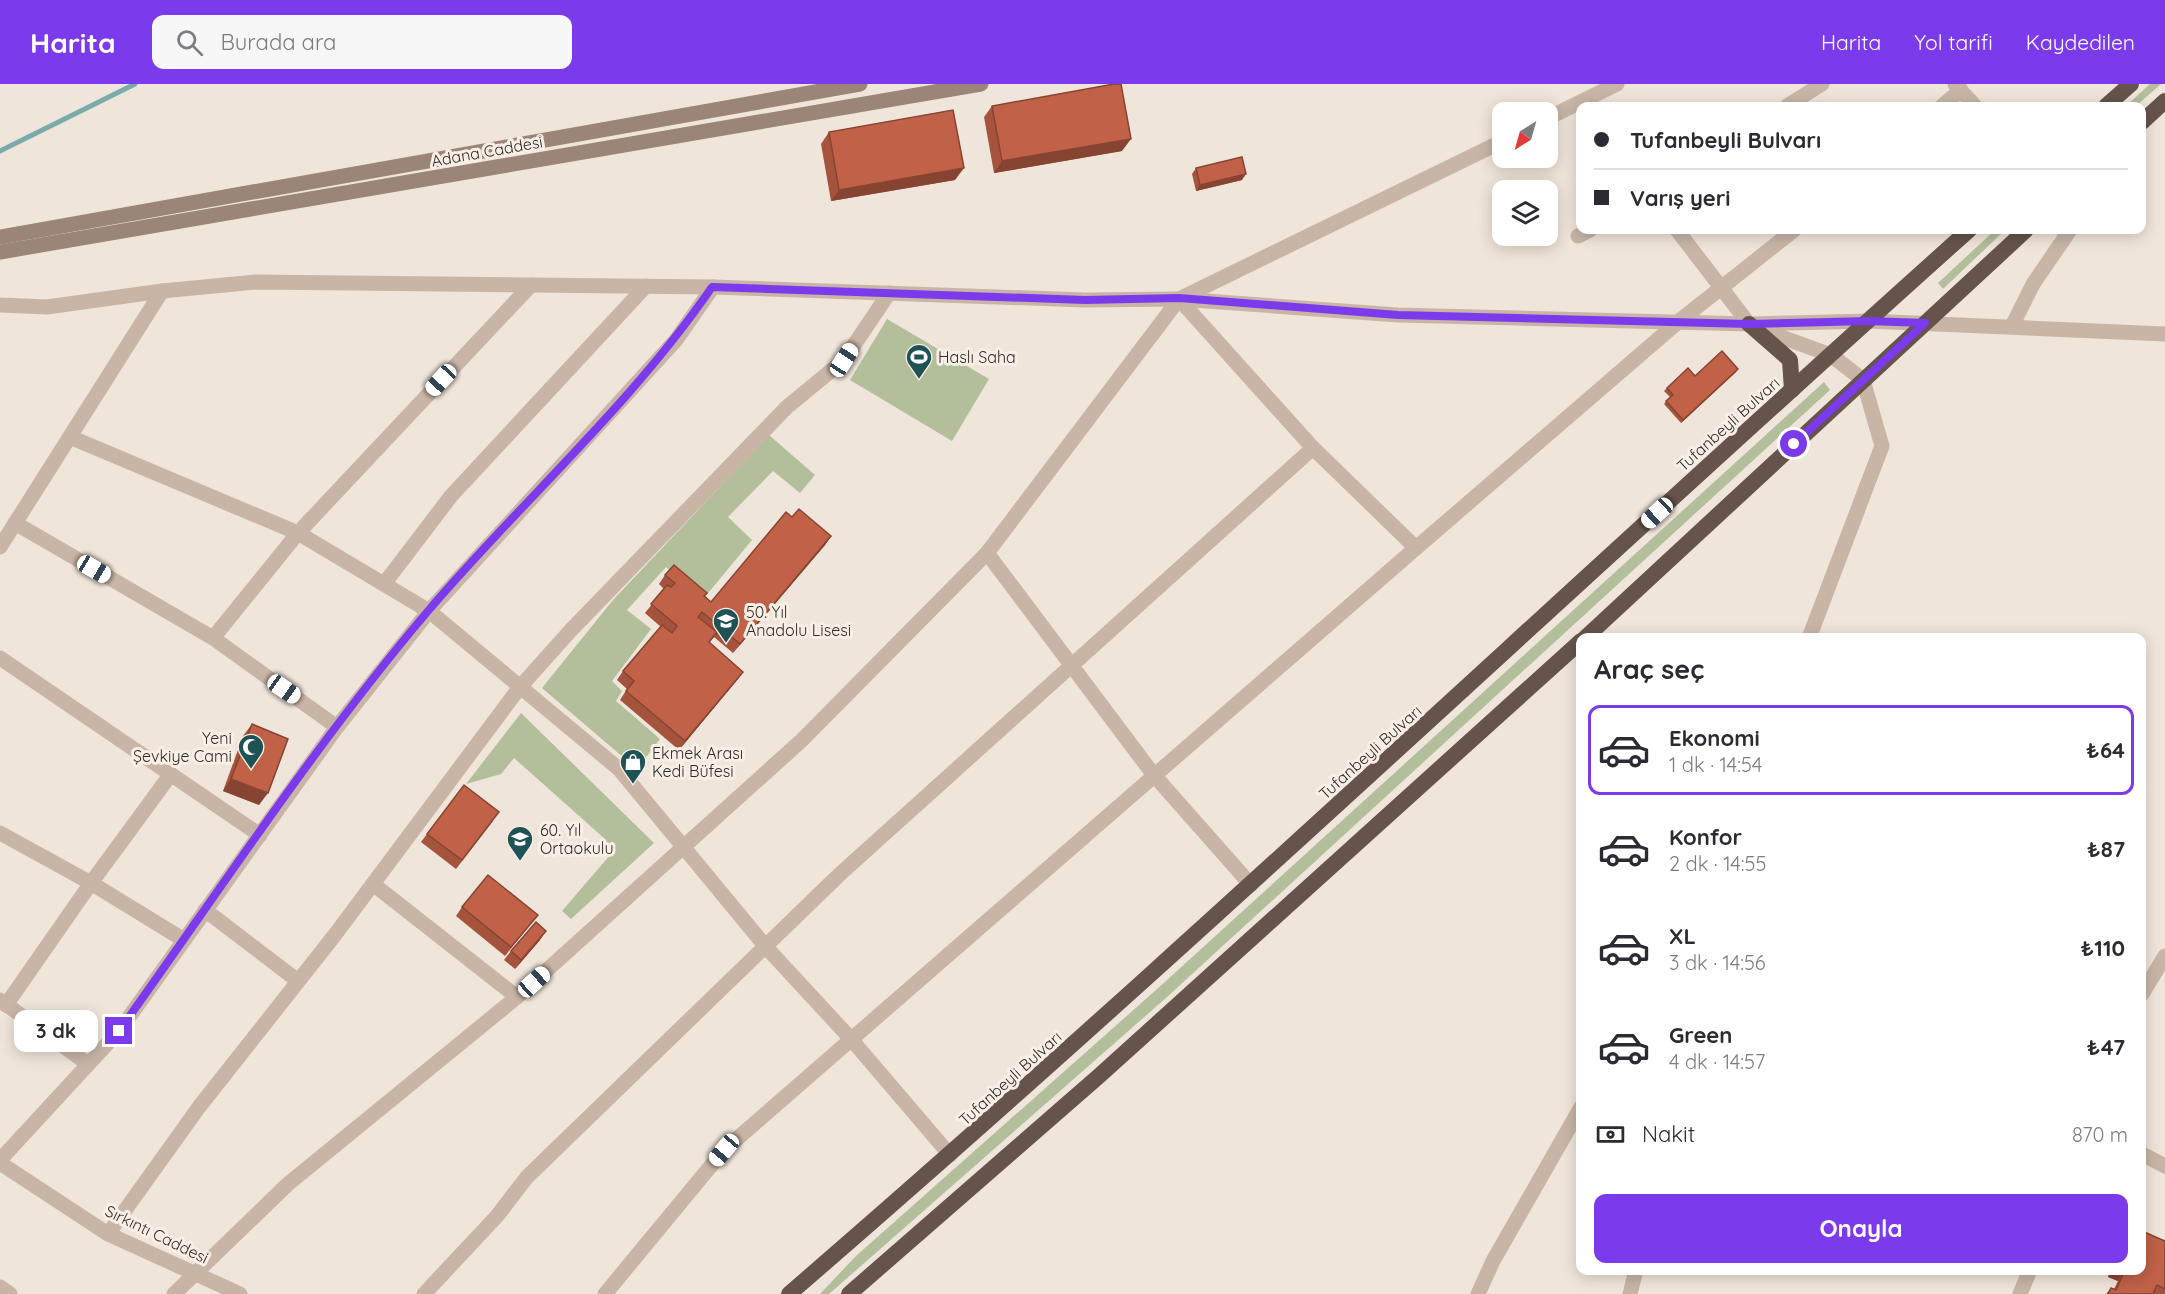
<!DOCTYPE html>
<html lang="tr">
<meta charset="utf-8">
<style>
body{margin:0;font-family:Quicksand,sans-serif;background:#f7f7f7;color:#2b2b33;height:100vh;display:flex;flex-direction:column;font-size:22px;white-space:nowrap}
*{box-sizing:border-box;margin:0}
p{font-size:20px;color:#7c7c81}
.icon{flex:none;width:33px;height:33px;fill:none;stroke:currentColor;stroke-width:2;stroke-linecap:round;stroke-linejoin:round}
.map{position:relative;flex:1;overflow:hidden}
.drawer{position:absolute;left:1576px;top:549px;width:570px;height:642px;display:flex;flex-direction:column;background:#fff;border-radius:12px;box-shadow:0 3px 15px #0003}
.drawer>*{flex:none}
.hud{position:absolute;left:1576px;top:18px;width:570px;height:132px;border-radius:12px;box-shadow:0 3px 15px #0003;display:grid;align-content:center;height:132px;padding:0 18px;background:#fff}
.needle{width:39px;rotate:217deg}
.controls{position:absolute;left:1492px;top:18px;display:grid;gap:12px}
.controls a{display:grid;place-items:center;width:66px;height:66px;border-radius:12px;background:#fff;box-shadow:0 3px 15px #0003;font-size:30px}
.end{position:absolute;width:27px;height:27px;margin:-14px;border:8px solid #7c3aed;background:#fff;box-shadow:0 0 0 3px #fff}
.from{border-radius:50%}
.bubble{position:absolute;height:42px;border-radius:12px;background:#fff;box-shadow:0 3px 15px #0003;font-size:20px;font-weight:700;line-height:42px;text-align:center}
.car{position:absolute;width:18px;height:36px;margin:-18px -9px;border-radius:8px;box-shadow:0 0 4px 2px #0007;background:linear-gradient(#fff 24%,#345 0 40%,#fff 0 76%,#345 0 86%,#fff 0)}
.hud b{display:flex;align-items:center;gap:21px;height:57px;font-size:22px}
.hud b+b{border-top:2px solid #e1e1e2}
.hud i{width:15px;height:15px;background:#2b2b33}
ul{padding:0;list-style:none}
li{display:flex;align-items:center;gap:18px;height:90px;margin:0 12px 9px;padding:0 6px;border:3px solid transparent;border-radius:12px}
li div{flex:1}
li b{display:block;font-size:22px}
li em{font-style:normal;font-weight:700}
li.current{border-color:#7c3aed}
li>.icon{width:54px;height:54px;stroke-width:1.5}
h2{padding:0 18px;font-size:27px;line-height:72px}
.pay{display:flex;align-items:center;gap:15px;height:66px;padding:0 18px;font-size:22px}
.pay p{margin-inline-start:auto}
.button{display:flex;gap:12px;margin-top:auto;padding:12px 18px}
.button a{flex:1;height:69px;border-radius:12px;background:#7c3aed;color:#fff;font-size:24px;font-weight:700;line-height:69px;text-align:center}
header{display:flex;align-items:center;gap:36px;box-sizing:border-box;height:84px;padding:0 30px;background:#7c3aed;color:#fff}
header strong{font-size:28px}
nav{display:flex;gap:33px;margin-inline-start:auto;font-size:21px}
.search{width:420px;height:54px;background:#f7f7f7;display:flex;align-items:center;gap:15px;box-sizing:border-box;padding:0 21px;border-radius:12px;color:#7c7c81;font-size:22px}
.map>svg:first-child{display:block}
.green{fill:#b3be9b}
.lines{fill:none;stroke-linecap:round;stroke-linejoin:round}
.stream{stroke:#7aabac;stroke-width:5}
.minor{stroke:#c8b5a6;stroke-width:15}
.tertiary{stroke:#c8b5a6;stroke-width:15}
.secondary{stroke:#9b8478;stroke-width:15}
.trunk{stroke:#66534c;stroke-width:16}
.wall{fill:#a6533d}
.shaded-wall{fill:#874432}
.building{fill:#c16147;stroke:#874432;stroke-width:1.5}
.route{stroke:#7c3aed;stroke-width:8}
.labels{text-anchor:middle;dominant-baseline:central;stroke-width:6;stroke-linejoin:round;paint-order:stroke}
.street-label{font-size:16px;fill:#342b27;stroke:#f8efe6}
.poi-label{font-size:16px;fill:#342b27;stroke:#f8efe6;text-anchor:start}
</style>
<header>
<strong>Harita</strong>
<div class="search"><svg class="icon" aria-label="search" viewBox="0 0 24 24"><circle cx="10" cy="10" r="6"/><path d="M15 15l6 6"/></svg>Burada ara</div>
<nav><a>Harita</a><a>Yol tarifi</a><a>Kaydedilen</a></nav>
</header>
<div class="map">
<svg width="2165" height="1210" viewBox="0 0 2165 1210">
<rect width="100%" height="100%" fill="#f0e5da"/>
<!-- green -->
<g class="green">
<path d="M2150,0H2161L2136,22H2126Z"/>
<path d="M1995,146H2005L1943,205L1938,199Z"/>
<path d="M887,235L989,295L952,357L850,296Z"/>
<path d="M1824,298L1830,306L1167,913L829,1210H820L856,1172L1156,906Z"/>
<path d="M769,351L815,391L800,409L773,387L728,433L752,456L704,514L666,483L627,526L651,545L612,597L622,607L616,617L660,655L637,685L542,604L613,516Z"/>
<path d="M521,629L654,759L571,835L562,827L611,770L605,755L514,674L501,690L466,700Z"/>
</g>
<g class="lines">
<!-- stream -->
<path class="stream" d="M0,67L135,0"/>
<!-- minor -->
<g class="minor">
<path d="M1955,0L1975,22"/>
<path d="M1787,22L1822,0"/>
<path d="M1942,22L1961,6"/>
<path d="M1548,34L1617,0"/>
<path d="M1677,146L1749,240"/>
<path d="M1578,152L1590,146"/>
<path d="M1179,215L1313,364L1416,464"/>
<path d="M2012,242L2033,200L2070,146"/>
<path d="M70,353L298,449L429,527L619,685L766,863L851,955L950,1071"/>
<path d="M15,439L213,554L337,643"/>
<path d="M0,463L162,207"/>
<path d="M987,469L1153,690L1251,801"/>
<path d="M384,500L451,412L646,202"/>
<path d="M213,554L298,449L531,201"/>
<path d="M1809,554L1882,362L1863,296"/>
<path d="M0,574L260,751"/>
<path d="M0,749L91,799L184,856"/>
<path d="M373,800L517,913"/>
<path d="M205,826L298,897"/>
<path d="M2142,910L2165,872"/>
<path d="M0,916L88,980"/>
<path d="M6,921L91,799L171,690"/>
<path d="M2142,1070L2165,1082"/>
<path d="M0,1076L119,947L337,643L429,527L676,256L713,203"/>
<path d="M108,1150L199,1023L334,852L520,603L571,546L787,323L844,276L889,209"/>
<path d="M0,1203L10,1210"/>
<path d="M174,1210L288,1100L517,913L802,656L987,469L1179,215L1503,57"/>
<path d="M424,1210L497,1132L527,1093L840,790L1313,364"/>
<path d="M605,1210L724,1066L1416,464L1678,238L1794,146"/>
<path d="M1478,1210L1493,1177L1581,1023"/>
<path d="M1630,1210L1636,1186"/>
<path d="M2020,1210L2030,1186"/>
</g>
<!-- tertiary -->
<g class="tertiary">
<path d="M0,221L47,223L162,207L256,198L713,203L1085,216L1179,215L1398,231L1749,240L1868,237L2165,250"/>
<path d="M1757,244L1831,271L1863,296"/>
<path d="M0,1079L108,1150L240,1210"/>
</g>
<!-- secondary -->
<g class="secondary">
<path d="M0,153L860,0"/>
<path d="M0,168L981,0"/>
</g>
<!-- trunk -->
<g class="trunk">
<path d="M2106,22L2131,0"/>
<path d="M2142,38L2165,17"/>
<path d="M1749,240L1790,276L1792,306"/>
<path d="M1585,554L2026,146"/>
<path d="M789,1210C1190,864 1574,499 1969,146"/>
<path d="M849,1210L1099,992L1581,557"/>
</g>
</g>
<!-- wall -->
<g class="wall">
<path d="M992,22L1122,67L994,89L984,33Z"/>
<path d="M829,48L955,96L831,117L821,60Z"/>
<path d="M1196,84L1242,96L1196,107L1192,90Z"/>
<path d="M1736,288L1681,339L1664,320L1670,313L1664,307L1667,304L1695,292Z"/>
<path d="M792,433L831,452L825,461L733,569L714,553L709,559L743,588L737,596L679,666L620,616L627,605L617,596L623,587L661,543L645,529L664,505L659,500L665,491L705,512L711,518Z"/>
<path d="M252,640L259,721L223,707L243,652Z"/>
<path d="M493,737L456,785L421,758L427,750Z"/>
<path d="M462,823L538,831L505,872L456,832Z"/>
<path d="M540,856L515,885L504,876L511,867Z"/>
<path d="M2165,1157V1210H2106L2111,1204L2114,1205L2118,1197L2108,1193L2110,1186H2142Z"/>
</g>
<!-- shaded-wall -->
<g class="shaded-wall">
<path d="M1131,55L1122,67L994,89L1002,77Z"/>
<path d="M964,84L955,96L831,117L839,106Z"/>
<path d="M1246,90L1242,96L1196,107L1200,101Z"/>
<path d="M1738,285L1736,288L1681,339L1683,336Z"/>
<path d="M831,452L825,461L733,569L740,560Z"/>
<path d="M743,588L737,596L679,666L685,657Z"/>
<path d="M231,695L268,709L259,721L223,707Z"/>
<path d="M546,847L540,856L515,885L521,876Z"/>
<path d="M2112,1186H2120L2124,1188L2118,1197L2108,1193Z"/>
</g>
<!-- building -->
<g class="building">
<path d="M1114,0H1121L1131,55L1002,77L992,22Z"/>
<path d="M953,26L964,84L839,106L829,48Z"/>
<path d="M1242,73L1246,90L1200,101L1196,84Z"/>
<path d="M1722,267L1738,285L1683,336L1666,317L1673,311L1667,304L1688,284L1695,292Z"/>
<path d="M799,425L831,452L740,560L702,528L698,533L717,548L709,558L743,588L685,657L626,607L634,597L623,587L662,541L672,549L677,542L651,520L667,501L671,503L675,499L665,491L674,481L707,509L704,512L711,518L786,428L792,433Z"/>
<path d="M252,640L288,655L268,709L231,695Z"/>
<path d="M464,701L499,728L462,776L427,750Z"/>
<path d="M488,791L538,831L511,863L462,823Z"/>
<path d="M536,838L546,847L521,876L511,867Z"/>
<path d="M2142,1147L2165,1157V1205L2157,1201L2153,1210H2108L2111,1204L2116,1206L2124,1188L2120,1186H2142Z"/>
</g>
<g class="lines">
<!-- route -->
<path class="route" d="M119,947C220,806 316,659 428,527C521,418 631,321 712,203L1085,216L1179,214L1398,231L1749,240L1868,237L1925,239L1794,360"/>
</g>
<!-- icons -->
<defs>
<g id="stadium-pin" transform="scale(1.35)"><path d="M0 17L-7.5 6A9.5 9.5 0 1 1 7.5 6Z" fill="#1e5254" stroke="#f8efe6"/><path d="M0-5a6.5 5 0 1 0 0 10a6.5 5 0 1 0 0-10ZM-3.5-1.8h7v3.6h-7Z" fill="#fff"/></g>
<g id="school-pin" transform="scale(1.35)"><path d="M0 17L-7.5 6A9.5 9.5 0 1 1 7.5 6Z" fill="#1e5254" stroke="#f8efe6"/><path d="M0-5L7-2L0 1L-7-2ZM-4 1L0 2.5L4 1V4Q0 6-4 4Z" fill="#fff"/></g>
<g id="mosque-pin" transform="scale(1.35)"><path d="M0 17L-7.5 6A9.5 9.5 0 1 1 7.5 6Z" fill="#1e5254" stroke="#f8efe6"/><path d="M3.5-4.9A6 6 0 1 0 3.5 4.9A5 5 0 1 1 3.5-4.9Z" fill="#fff"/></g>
<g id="shop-pin" transform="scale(1.35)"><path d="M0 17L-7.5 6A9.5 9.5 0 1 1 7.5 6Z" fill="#1e5254" stroke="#f8efe6"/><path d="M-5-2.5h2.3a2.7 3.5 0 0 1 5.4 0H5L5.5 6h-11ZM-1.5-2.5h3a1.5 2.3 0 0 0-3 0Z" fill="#fff"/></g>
</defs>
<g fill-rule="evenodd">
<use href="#stadium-pin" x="919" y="273"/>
<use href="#school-pin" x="726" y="537"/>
<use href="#mosque-pin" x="251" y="663"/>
<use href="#shop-pin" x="633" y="678"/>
<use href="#school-pin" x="520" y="755"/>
</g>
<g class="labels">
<!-- street labels -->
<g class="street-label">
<text transform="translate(487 67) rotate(-10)">Adana Caddesi</text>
<text transform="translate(1728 340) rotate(-42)">Tufanbeyli Bulvarı</text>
<text transform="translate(1370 668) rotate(-42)">Tufanbeyli Bulvarı</text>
<text transform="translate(1010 994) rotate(-42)">Tufanbeyli Bulvarı</text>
<text transform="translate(157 1150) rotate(26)">Sırkıntı Caddesi</text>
</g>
<!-- poi labels -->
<g class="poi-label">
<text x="938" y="273">Haslı Saha</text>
<text x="746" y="528">50. Yıl<tspan x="746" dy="18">Anadolu Lisesi</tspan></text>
<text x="232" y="654" text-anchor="end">Yeni<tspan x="232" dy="18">Şevkiye Cami</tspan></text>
<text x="652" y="669">Ekmek Arası<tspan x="652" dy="18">Kedi Büfesi</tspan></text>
<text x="540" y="746">60. Yıl<tspan x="540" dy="18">Ortaokulu</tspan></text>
</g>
</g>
</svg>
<div class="controls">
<a><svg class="needle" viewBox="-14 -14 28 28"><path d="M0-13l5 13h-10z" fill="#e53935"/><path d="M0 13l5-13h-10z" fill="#7c7c81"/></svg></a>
<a><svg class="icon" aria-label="layers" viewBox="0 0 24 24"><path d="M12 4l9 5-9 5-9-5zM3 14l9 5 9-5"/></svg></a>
</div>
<i class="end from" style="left:1794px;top:360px"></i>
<i class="end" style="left:119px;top:947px"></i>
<div class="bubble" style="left:14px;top:926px;width:84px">3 dk</div>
<i class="car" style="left:844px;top:276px;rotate:33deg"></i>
<i class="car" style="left:441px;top:296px;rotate:223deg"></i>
<i class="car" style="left:1657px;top:429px;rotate:227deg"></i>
<i class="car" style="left:94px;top:485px;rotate:120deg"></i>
<i class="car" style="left:284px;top:605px;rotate:125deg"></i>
<i class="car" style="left:534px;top:898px;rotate:48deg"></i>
<i class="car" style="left:724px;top:1066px;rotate:220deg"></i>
<div class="hud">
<b><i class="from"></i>Tufanbeyli Bulvarı</b>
<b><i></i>Varış yeri</b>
</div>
<section class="drawer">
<h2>Araç seç</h2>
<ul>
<li class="current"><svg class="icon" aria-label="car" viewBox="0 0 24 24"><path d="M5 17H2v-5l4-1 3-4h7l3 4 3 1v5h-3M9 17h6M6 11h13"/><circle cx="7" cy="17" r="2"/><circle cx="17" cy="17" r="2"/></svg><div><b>Ekonomi</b><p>1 dk · 14:54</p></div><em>₺64</em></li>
<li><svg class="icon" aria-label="car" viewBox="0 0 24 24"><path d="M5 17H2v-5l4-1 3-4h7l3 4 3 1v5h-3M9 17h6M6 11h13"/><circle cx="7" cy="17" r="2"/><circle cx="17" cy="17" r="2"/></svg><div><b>Konfor</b><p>2 dk · 14:55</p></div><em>₺87</em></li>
<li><svg class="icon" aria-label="car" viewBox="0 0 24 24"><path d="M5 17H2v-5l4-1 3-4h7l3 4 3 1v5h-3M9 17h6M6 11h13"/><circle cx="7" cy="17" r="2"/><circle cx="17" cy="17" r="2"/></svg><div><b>XL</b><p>3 dk · 14:56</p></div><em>₺110</em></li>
<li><svg class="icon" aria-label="car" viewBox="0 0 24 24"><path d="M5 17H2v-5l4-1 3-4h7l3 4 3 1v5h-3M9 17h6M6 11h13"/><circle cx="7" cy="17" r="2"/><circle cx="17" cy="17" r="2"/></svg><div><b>Green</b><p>4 dk · 14:57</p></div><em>₺47</em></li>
</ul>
<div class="pay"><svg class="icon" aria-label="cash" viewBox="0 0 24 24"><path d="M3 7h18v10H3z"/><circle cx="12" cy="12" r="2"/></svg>Nakit<p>870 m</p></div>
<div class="button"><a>Onayla</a></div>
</section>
</div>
